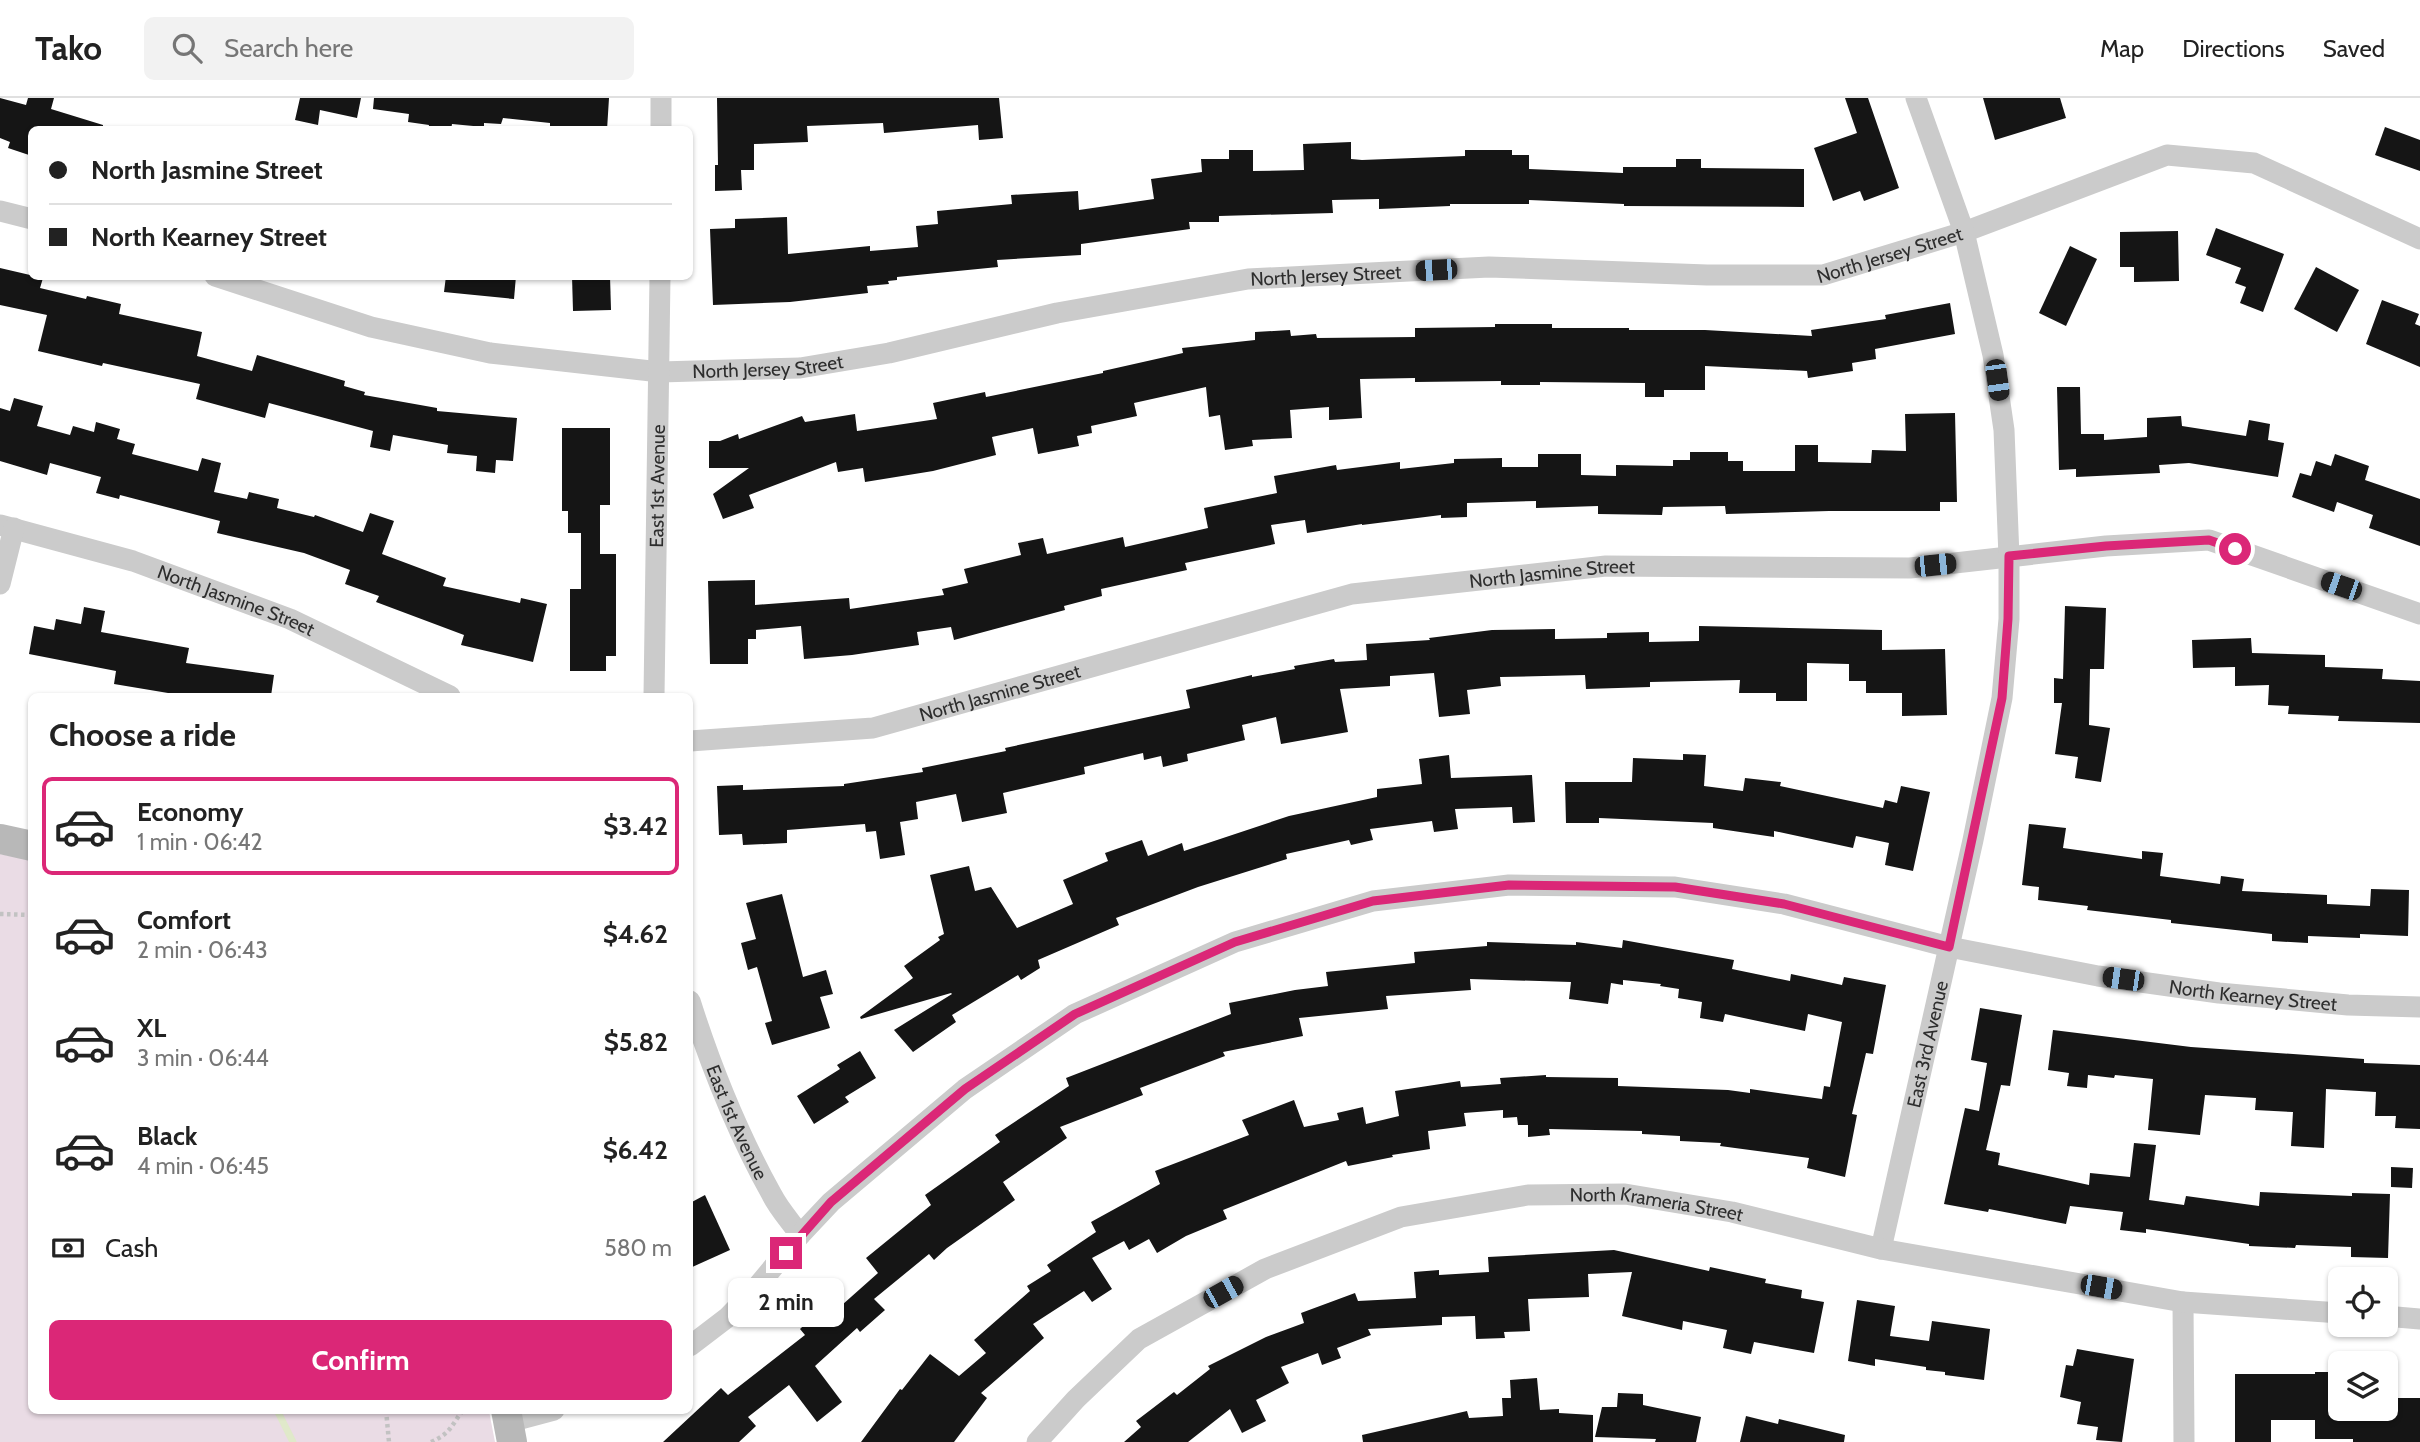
<!DOCTYPE html>
<meta charset="utf-8">
<style>
body{margin:0;font-family:Cabin,sans-serif;background:#f2f2f2;color:#222;height:100vh;display:flex;flex-direction:column;font-size:26px;white-space:nowrap}
*{box-sizing:border-box;margin:0}
p{font-size:23px;color:#767676}
.icon{flex:none;width:38px;height:38px;fill:none;stroke:currentColor;stroke-width:2;stroke-linecap:round;stroke-linejoin:round}
.map{position:relative;flex:1;overflow:hidden}
.drawer{position:absolute;left:28px;top:595px;width:665px;height:721px;display:flex;flex-direction:column;background:#fff;border-radius:10px;box-shadow:0 2px 5px #0004}
.drawer>*{flex:none}
.guide{position:absolute;left:28px;top:28px;width:665px;height:154px;border-radius:10px;box-shadow:0 2px 5px #0004;display:grid;align-content:center;height:154px;padding:0 21px;background:#fff}
.buttons{position:absolute;left:2328px;top:1169px;display:grid;gap:14px}
.buttons a{display:grid;place-items:center;width:70px;height:70px;border-radius:10px;background:#fff;box-shadow:0 2px 5px #0004;font-size:35px}
.end{position:absolute;width:32px;height:32px;margin:-16px;border:9px solid #db2777;background:#fff;box-shadow:0 0 0 4px #fff}
.from{border-radius:50%}
.bubble{position:absolute;height:49px;border-radius:10px;background:#fff;box-shadow:0 2px 5px #0004;font-size:23px;font-weight:800;line-height:49px;text-align:center}
.car{position:absolute;width:21px;height:42px;margin:-21px -10px;border-radius:9px;box-shadow:0 0 5px 2px #0007;background:linear-gradient(#222 24%,#8ab4d8 0 40%,#222 0 76%,#8ab4d8 0 86%,#222 0)}
.guide b{display:flex;align-items:center;gap:24px;height:66px;font-size:26px}
.guide b+b{border-top:2px solid #e0e0e0}
.guide i{width:18px;height:18px;background:#222}
ul{padding:0;list-style:none}
li{display:flex;align-items:center;gap:21px;height:98px;margin:0 14px 10px;padding:0 7px;border:4px solid transparent;border-radius:10px}
li div{flex:1}
li b{display:block;font-size:26px}
li em{font-style:normal;font-weight:800}
li.on{border-color:#db2777}
li>.icon{width:63px;height:63px;stroke-width:1.5}
h2{padding:0 21px;font-size:32px;line-height:84px}
.pay{display:flex;align-items:center;gap:18px;height:77px;padding:0 21px;font-size:26px}
.pay p{margin-inline-start:auto}
.action{display:flex;gap:14px;margin-top:auto;padding:14px 21px}
.action a{flex:1;height:80px;border-radius:10px;background:#db2777;color:#fff;font-size:28px;font-weight:800;line-height:80px;text-align:center}
header{display:flex;align-items:center;gap:42px;box-sizing:border-box;height:98px;padding:0 35px;background:#fff;border-bottom:2px solid #e0e0e0}
header strong{font-size:33px}
nav{display:flex;gap:38px;margin-inline-start:auto;font-size:24px}
.search{width:490px;height:63px;background:#f2f2f2;display:flex;align-items:center;gap:18px;box-sizing:border-box;padding:0 24px;border-radius:10px;color:#767676;font-size:26px}
.map>svg:first-child{display:block}
.green{fill:#eadce5}
.lines{fill:none;stroke-linecap:round;stroke-linejoin:round}
.stream{stroke:#e0e9ca;stroke-width:7}
.building{fill:#151515}
.path{stroke:#c2c2c2;stroke-width:4.5;stroke-dasharray:3.5 3.5;stroke-linecap:butt}
.street{stroke:#cbcbcb;stroke-width:21}
.secondary{stroke:#b8b8b8;stroke-width:30}
.route{stroke:#db2777;stroke-width:9}
.labels{text-anchor:middle;dominant-baseline:central;stroke-width:7;stroke-linejoin:round;paint-order:stroke}
.street-label{font-size:19px;fill:#2e2e2e;stroke:#fff}
</style>
<header>
<strong>Tako</strong>
<div class="search"><svg class="icon" aria-label="search" viewBox="0 0 24 24"><circle cx="10" cy="10" r="6"/><path d="M15 15l6 6"/></svg>Search here</div>
<nav><a>Map</a><a>Directions</a><a>Saved</a></nav>
</header>
<div class="map">
<svg width="2420" height="1344" viewBox="0 0 2420 1344">
<rect width="100%" height="100%" fill="#fff"/>
<!-- green -->
<path class="green" d="M0,756L31,762L32,1312L489,1313L495,1344H0Z"/>
<g class="lines">
<!-- stream -->
<path class="stream" d="M277,1312L293,1344"/>
</g>
<!-- building -->
<g class="building">
<path d="M0,0L26,7L28,0H54L51,11L103,27V32H32V58L8,50L10,44L0,40Z"/>
<path d="M300,0H361L357,20L320,12L318,27L295,22Z"/>
<path d="M374,0H609L607,32H550V25L503,20L501,26L484,25V29L452,26L451,32H428L429,27L408,24L409,16L373,11Z"/>
<path d="M717,0H999L1003,40L979,42L978,27L884,35L883,25L807,28L808,44L754,46V72H741L742,92L715,93V67H718Z"/>
<path d="M1845,0H1868L1899,90L1864,103L1860,93L1833,103L1814,50L1857,35Z"/>
<path d="M1983,0H2060L2066,20L1995,42Z"/>
<path d="M2385,29L2420,42V73L2375,57Z"/>
<path d="M1351,44V61L1362,62L1465,58V52H1512V57H1529V71L1623,75V69H1676V61H1701V70L1804,71V109L1624,108V106L1529,102V106H1450V108L1379,111V101L1332,102L1333,115L1219,118V124H1189L1190,131L1081,146V157L997,162L998,169L897,179V182L888,183L889,186L867,188L868,195L790,204L713,207L710,131L735,130V121L787,119L788,156L870,148V153L918,149L916,128L938,126L937,113L1012,106L1011,97L1078,93L1079,112L1154,101L1151,81L1202,74L1201,61H1229V52H1253V73L1304,72L1303,46Z"/>
<path d="M2216,130L2284,156L2263,214L2240,205L2246,189L2235,185L2241,170L2206,157Z"/>
<path d="M2178,133L2179,183L2134,184V169H2120V134Z"/>
<path d="M2070,148L2097,161L2066,228L2039,215Z"/>
<path d="M2316,169L2359,192L2337,234L2294,211Z"/>
<path d="M0,170L43,180L40,190L86,201L87,198L121,206L119,216L202,234L197,258L252,273L257,257L345,283L344,288L365,294L364,297L437,310V313L517,320L513,363L496,362L495,375L476,373L477,358L447,355L448,347L393,337L390,353L370,349L373,333L269,305L265,320L196,301L200,286L103,265L102,268L38,253L47,217L0,207Z"/>
<path d="M446,178H516L514,201L444,194Z"/>
<path d="M572,178H610L611,212L573,213Z"/>
<path d="M2382,202L2419,216L2415,226L2420,228V269L2366,246Z"/>
<path d="M1950,205L1955,236L1875,251L1876,261L1852,265L1853,273L1808,280L1807,273L1705,268V292H1664V299H1645V285L1540,284V287H1501V283L1415,284V280L1360,281L1362,320L1329,322V309L1290,312L1292,340L1252,342L1253,348L1225,352L1220,317L1209,319L1206,289L1134,305L1137,318L1091,328L1092,335L1077,338L1079,348L1038,356L1033,330L992,339L996,357L933,373L865,384L863,370L838,374L836,364L749,397L754,410L723,421L713,396L749,370H709V343H720L738,336L739,341L802,318L805,324L855,316L857,333L937,321L933,305L985,294L986,299L1103,275V273L1183,255L1182,250L1255,242V234L1290,232L1291,238L1316,236L1317,240L1415,239V230L1495,229V226H1552V230H1629V232H1705L1812,238L1811,232L1886,221L1885,217Z"/>
<path d="M2057,289H2080L2081,336H2104V342L2147,339V320L2181,318L2182,328L2246,338L2249,322L2270,326L2268,342L2284,345L2278,379L2189,365L2159,367L2160,375L2076,379V371L2059,372Z"/>
<path d="M14,300L43,308L37,328L70,337L73,328L94,334L96,324L120,331L117,341L135,346L132,356L198,373L202,360L221,365L214,394L247,401L249,394L279,401L277,410L314,419L315,417L363,434L370,415L394,423L382,456L446,480L443,488L520,505L521,500L547,506L533,564L461,547L464,537L376,504L379,498L345,486L350,472L304,455L217,435L220,423L120,397L119,401L96,395L101,379L50,365L47,377L0,363V310L10,313Z"/>
<path d="M1955,315L1957,404H1940V413H1829L1726,416L1725,408L1663,409L1662,417L1598,416V408L1536,410V403L1467,405V419L1441,420V417L1362,427V426L1307,435L1305,422L1271,427L1275,446L1185,465L1187,472L1101,491L1102,498L1064,508L1065,512L954,542L951,529L917,534L919,547L852,557L804,561L801,528L756,532V541H748V566H710L708,483L755,482V507L849,500L850,511L944,497L942,491L968,485L964,471L1021,457L1018,445L1043,440L1047,456L1123,439L1125,449L1208,430L1204,410L1277,395L1274,378L1336,367L1337,372L1400,364V371L1454,365V361L1502,360V369H1538V356H1581V377L1616,378V367L1673,368V362H1690V354H1728V363H1743V373H1795V347H1818V364L1871,365L1872,352L1906,353L1905,316Z"/>
<path d="M562,330H610V407H600V456H616V558H606V573H570V491H581V435H568V413H562Z"/>
<path d="M2335,356L2369,368L2365,382L2420,401V448L2369,430L2373,417L2337,404L2334,414L2292,399L2300,375L2311,378L2316,363L2331,368Z"/>
<path d="M2065,508L2106,510L2104,571H2090L2089,627L2110,630L2101,684L2075,680L2078,659L2055,656L2062,605H2054V580L2063,581Z"/>
<path d="M84,509L105,513L101,534L189,550L186,565L274,577L271,598H186L114,586L116,573L29,556L34,528L54,532L56,521L81,526Z"/>
<path d="M1699,528L1882,532V552L1945,551L1947,617L1902,618V595H1866V583H1849V566L1807,565V603H1776V595H1739L1740,582L1650,584V589L1586,591L1585,577L1500,579L1501,588L1467,592L1470,616L1439,619L1434,575L1390,578V588L1340,591L1348,634L1281,646L1276,619L1242,627L1245,642L1187,656L1188,663L1163,669L1161,658L1144,662L1143,655L1084,669L1085,676L1003,695L1007,715L962,724L956,696L916,704L918,721L900,724L905,757L880,761L876,733L866,734L865,726L787,732V745L743,747L742,736L719,737L717,688L743,687V692L844,688V686L923,674L922,670L1006,653L1005,650L1190,610L1186,592L1252,577V579L1295,571L1294,568L1334,561L1335,564L1367,562L1366,546L1430,542L1429,540L1492,532L1555,531V541L1607,540V535L1649,534V544L1699,543Z"/>
<path d="M2251,540L2252,555L2325,557V569L2383,571L2382,581L2420,583V625L2338,623L2339,618L2288,616L2289,608L2268,607L2269,587L2235,588V569L2193,570L2192,542Z"/>
<path d="M1683,656L1706,657L1704,688L1743,693L1745,680L1781,684L1780,688L1883,710L1885,702L1897,705L1901,688L1930,694L1913,773L1885,767L1889,745L1856,738L1853,750L1774,733V739L1713,730V725L1599,720V725H1566L1565,684H1632L1633,660L1683,662Z"/>
<path d="M1449,657L1451,680L1532,677L1535,724L1513,725L1512,709L1455,711L1458,731L1434,734L1432,723L1370,731L1373,742L1351,747L1349,742L1286,756L1287,761L1198,789L1116,820L1119,827L1038,862L1040,870L1021,882L1018,877L952,917L956,924L913,954L894,932L952,896L951,895L861,921L860,919L913,880L904,868L940,842L938,839L944,836L930,777L969,768L975,793L991,789L1017,830L1073,806L1063,782L1108,763L1105,755L1142,742L1148,758L1182,745L1184,753L1289,718L1377,699V691L1422,686L1419,661Z"/>
<path d="M2029,726L2066,730L2063,750L2142,761V753L2163,755L2160,778L2220,786L2221,778L2244,781L2242,793L2327,797V806L2370,808L2371,791L2409,792L2408,838L2360,836V840L2308,838V845L2272,843V836L2171,825V822L2087,812L2088,808L2038,802L2039,789L2022,787Z"/>
<path d="M782,796L803,879L826,872L833,896L820,899L830,930L772,947L765,925L772,923L757,869L748,872L741,845L756,841L746,805Z"/>
<path d="M1623,842L1734,862L1732,871L1790,883L1791,876L1842,887L1844,879L1886,887L1873,956L1866,955L1852,1016L1857,1017L1845,1079L1807,1070L1809,1060L1720,1048L1721,1045L1680,1043V1038L1642,1036V1033L1549,1031L1550,1037L1528,1039V1027H1518L1517,1019L1503,1020V1012L1464,1015L1466,1028L1428,1033L1430,1051L1392,1057L1393,1059L1348,1068L1346,1063L1223,1112L1227,1121L1186,1138L1157,1155L1149,1141L1129,1152L1124,1143L1092,1160L1112,1191L1092,1204L1084,1193L1033,1226L1044,1240L981,1295L987,1300L954,1344H861L900,1291L902,1292L930,1256L959,1278L986,1255L974,1242L1030,1193L1027,1188L1051,1173L1047,1167L1096,1134L1091,1124L1160,1086L1155,1073L1249,1037L1242,1022L1294,1002L1304,1029L1339,1022L1337,1015L1363,1009L1366,1026L1399,1018L1395,993L1460,983L1461,989L1501,986L1500,980L1546,977V979L1618,980V988L1728,992L1750,995V991L1822,1001L1824,988L1830,989L1842,924L1808,916L1805,933L1725,916L1723,924L1700,920L1702,904L1678,900L1679,891L1660,888L1661,886L1623,882V887L1611,885L1608,906L1569,901L1571,884L1470,881L1471,892L1386,898L1388,911L1299,920L1303,938L1223,954L1225,958L1140,990L1143,997L1060,1029L1067,1040L1003,1084L1015,1102L947,1150L934,1162L929,1156L874,1201L885,1212L860,1234L857,1230L815,1268L842,1304L817,1324L789,1287L748,1319L756,1328L739,1344H663L721,1290L728,1297L805,1237L800,1231L817,1215L824,1223L878,1175L866,1160L931,1107L925,1097L1000,1044L995,1037L1069,988L1066,980L1231,916L1229,905L1295,892L1328,888L1326,874L1415,865L1414,854L1487,848V844L1576,847V844L1622,850Z"/>
<path d="M1980,910L2022,917L2010,988L2001,987L1986,1052L2000,1055L1998,1067L2089,1087L2090,1075L2130,1079L2134,1045L2156,1047L2149,1102L2184,1107L2186,1098L2259,1108L2260,1094L2352,1098V1095L2390,1096L2388,1160L2351,1159V1149L2296,1147L2295,1150L2249,1148V1146L2146,1131V1135L2120,1132L2123,1114L2070,1108L2066,1126L1989,1111L1988,1114L1944,1106L1965,1010L1979,1013L1987,965L1971,962Z"/>
<path d="M2053,932L2191,949L2364,961V965L2420,967V1031L2395,1030L2396,1018H2375L2376,994L2326,991L2324,1050L2291,1048L2293,1014L2255,1012L2256,1000L2205,997L2200,1037L2148,1032L2153,981L2115,977L2114,980L2088,977L2087,990L2067,988L2069,975L2048,972Z"/>
<path d="M860,953L876,980L845,999L849,1004L814,1026L797,998L840,971L837,967Z"/>
<path d="M2391,1069L2413,1070L2412,1090L2391,1089Z"/>
<path d="M705,1097L730,1152L690,1170V1105Z"/>
<path d="M1614,1152L1709,1173L1710,1169L1766,1181L1765,1185L1802,1192L1801,1200L1824,1204L1814,1255L1754,1244L1751,1256L1723,1250L1727,1232L1683,1223L1682,1232L1622,1218L1632,1174L1588,1176L1589,1199L1528,1201L1530,1233L1504,1234L1505,1240L1476,1241L1475,1218L1442,1219V1227L1368,1231L1371,1237L1337,1250L1341,1260L1322,1267L1318,1255L1281,1269L1289,1285L1256,1302L1266,1323L1242,1335L1230,1311L1188,1344H1124L1141,1329L1136,1323L1174,1294L1177,1297L1210,1271L1208,1268L1266,1239L1304,1225L1301,1215L1355,1195L1358,1203L1416,1200L1414,1174L1439,1172V1177L1489,1174L1488,1159Z"/>
<path d="M1857,1202L1895,1208L1890,1238L1929,1243L1932,1223L1990,1231L1984,1282L1945,1277V1274L1926,1272V1269L1875,1261V1268L1848,1263Z"/>
<path d="M2077,1251L2134,1261L2122,1344L2096,1342L2098,1329L2077,1326L2081,1304L2060,1299L2066,1267L2073,1268Z"/>
<path d="M2315,1274H2340V1311H2397V1300H2420V1344H2353V1341H2315V1322H2271V1344H2235V1276H2315Z"/>
<path d="M1537,1280L1540,1312L1559,1311V1315L1593,1317V1344H1363L1362,1337L1467,1313L1469,1320L1503,1318L1502,1300H1511L1510,1282Z"/>
<path d="M1618,1295L1643,1296V1307L1701,1319L1696,1344H1655L1656,1341L1595,1339L1602,1309H1617Z"/>
<path d="M1746,1318L1778,1326L1779,1321L1845,1337L1844,1344H1740Z"/>
</g>
<g class="lines">
<!-- path -->
<g class="path">
<path d="M0,816L32,817"/>
<path d="M386,1312L389,1344"/>
<path d="M431,1344C451,1335 451,1328 463,1312"/>
</g>
<!-- street -->
<g class="street">
<path d="M661,32V0"/>
<path d="M0,113L32,121"/>
<path id="s1" d="M215,178L371,229L490,255L660,274L800,270L889,255L1057,215L1248,181L1489,169L1707,177H1823L1964,134L2167,57L2254,65L2420,141"/>
<path id="s2" d="M0,427L133,463L290,521L450,598"/>
<path d="M0,486L14,430"/>
<path id="s3" d="M654,598L660,178"/>
<path id="s4" d="M690,643L873,630L1352,496L1606,468L1910,470L2106,448L2209,442L2420,516"/>
<path id="s5" d="M690,903C711,969 738,1036 772,1097C779,1111 791,1124 800,1137"/>
<path id="s6" d="M1881,1151L1973,742L2002,600L2009,521V459L2004,332L1993,257L1964,134L1916,0"/>
<path d="M2183,1204L2184,1344"/>
<path d="M2385,1218L2420,1221"/>
<path id="s7" d="M690,1248L728,1219L756,1190L800,1137L831,1104L965,991L1075,916L1235,844L1373,803L1509,787L1675,789L1784,806L1949,849L2098,878L2219,895L2348,907L2420,909"/>
<path d="M509,1324L554,1312"/>
<path id="s8" d="M1037,1344L1076,1301L1139,1241L1265,1171L1401,1119L1528,1097L1625,1096L1732,1114L1881,1151L2183,1204L2340,1215"/>
</g>
<!-- secondary -->
<g class="secondary">
<path d="M0,741L32,748"/>
<path d="M506,1312L512,1344"/>
</g>
</g>
<g class="lines">
<!-- route -->
<path class="route" d="M786,1155L831,1104L965,991L1075,916L1235,844L1373,803L1509,787L1675,789L1784,806L1949,849L2002,600L2008,521L2009,458L2106,448L2209,442L2235,451"/>
</g>
<g class="labels">
<!-- street labels -->
<g class="street-label">
<text stroke="none"><textPath href="#s1" startOffset="1699">North Jersey Street</textPath></text>
<text stroke="none"><textPath href="#s1" startOffset="1132">North Jersey Street</textPath></text>
<text stroke="none"><textPath href="#s1" startOffset="565">North Jersey Street</textPath></text>
<text stroke="none"><textPath href="#s3" startOffset="210">East 1st Avenue</textPath></text>
<text stroke="none"><textPath href="#s4" startOffset="882">North Jasmine Street</textPath></text>
<text stroke="none"><textPath href="#s2" startOffset="248">North Jasmine Street</textPath></text>
<text stroke="none"><textPath href="#s4" startOffset="315">North Jasmine Street</textPath></text>
<text stroke="none"><textPath href="#s7" startOffset="1722">North Kearney Street</textPath></text>
<text stroke="none"><textPath href="#s6" startOffset="210">East 3rd Avenue</textPath></text>
<text stroke="none"><textPath href="#s5" startOffset="130">East 1st Avenue</textPath></text>
<text stroke="none"><textPath href="#s8" startOffset="693">North Krameria Street</textPath></text>
</g>
</g>
</svg>
<div class="buttons">
<a><svg class="icon" aria-label="locate" viewBox="0 0 24 24"><circle cx="12" cy="12" r="6"/><path d="M12 2v4M12 18v4M2 12h4M18 12h4"/></svg></a>
<a><svg class="icon" aria-label="layers" viewBox="0 0 24 24"><path d="M12 4l9 5-9 5-9-5zM3 14l9 5 9-5"/></svg></a>
</div>
<i class="end from" style="left:2235px;top:451px"></i>
<i class="end" style="left:786px;top:1155px"></i>
<div class="bubble" style="left:728px;top:1180px;width:116px">2 min</div>
<i class="car" style="left:1436px;top:172px;rotate:267deg"></i>
<i class="car" style="left:1997px;top:282px;rotate:172deg"></i>
<i class="car" style="left:1935px;top:467px;rotate:84deg"></i>
<i class="car" style="left:2341px;top:488px;rotate:289deg"></i>
<i class="car" style="left:2123px;top:881px;rotate:278deg"></i>
<i class="car" style="left:2101px;top:1189px;rotate:100deg"></i>
<i class="car" style="left:1223px;top:1194px;rotate:61deg"></i>
<div class="guide">
<b><i class="from"></i>North Jasmine Street</b>
<b><i></i>North Kearney Street</b>
</div>
<section class="drawer">
<h2>Choose a ride</h2>
<ul>
<li class="on"><svg class="icon" aria-label="car" viewBox="0 0 24 24"><path d="M5 17H2v-5l4-1 3-4h7l3 4 3 1v5h-3M9 17h6M6 11h13"/><circle cx="7" cy="17" r="2"/><circle cx="17" cy="17" r="2"/></svg><div><b>Economy</b><p>1 min · 06:42</p></div><em>$3.42</em></li>
<li><svg class="icon" aria-label="car" viewBox="0 0 24 24"><path d="M5 17H2v-5l4-1 3-4h7l3 4 3 1v5h-3M9 17h6M6 11h13"/><circle cx="7" cy="17" r="2"/><circle cx="17" cy="17" r="2"/></svg><div><b>Comfort</b><p>2 min · 06:43</p></div><em>$4.62</em></li>
<li><svg class="icon" aria-label="car" viewBox="0 0 24 24"><path d="M5 17H2v-5l4-1 3-4h7l3 4 3 1v5h-3M9 17h6M6 11h13"/><circle cx="7" cy="17" r="2"/><circle cx="17" cy="17" r="2"/></svg><div><b>XL</b><p>3 min · 06:44</p></div><em>$5.82</em></li>
<li><svg class="icon" aria-label="car" viewBox="0 0 24 24"><path d="M5 17H2v-5l4-1 3-4h7l3 4 3 1v5h-3M9 17h6M6 11h13"/><circle cx="7" cy="17" r="2"/><circle cx="17" cy="17" r="2"/></svg><div><b>Black</b><p>4 min · 06:45</p></div><em>$6.42</em></li>
</ul>
<div class="pay"><svg class="icon" aria-label="cash" viewBox="0 0 24 24"><path d="M3 7h18v10H3z"/><circle cx="12" cy="12" r="2"/></svg>Cash<p>580 m</p></div>
<div class="action"><a>Confirm</a></div>
</section>
</div>
